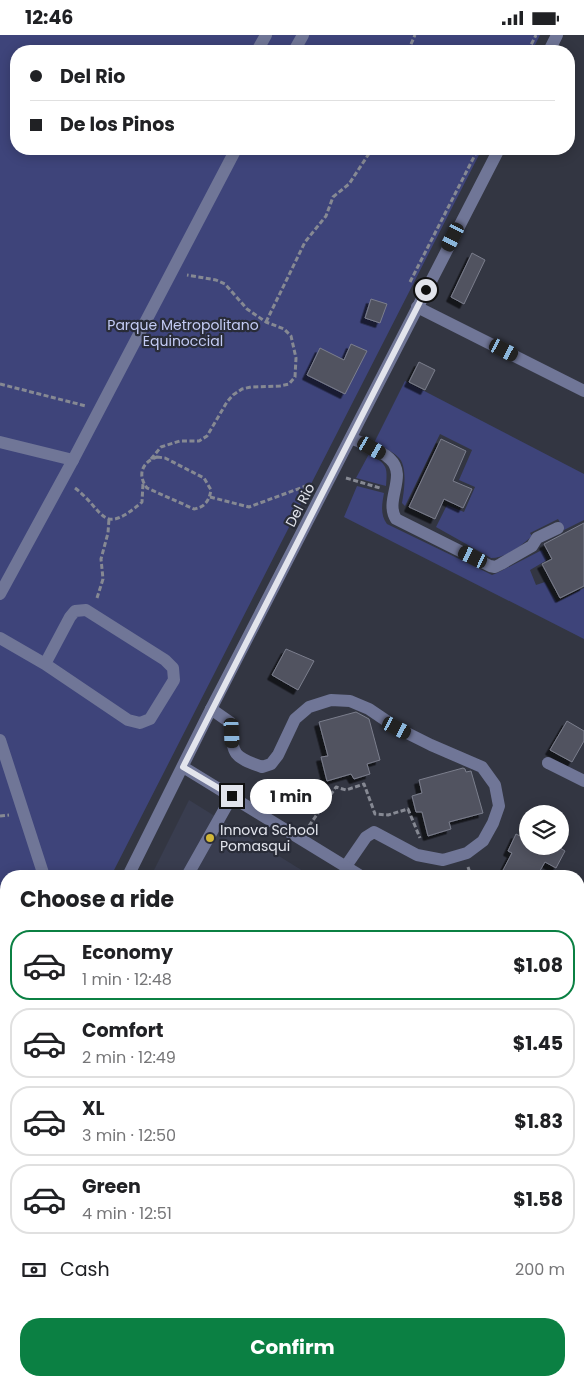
<!DOCTYPE html>
<meta charset="utf-8">
<style>
body{margin:0;font-family:Poppins,sans-serif;background:#f6f6f6;color:#202124;height:100vh;display:flex;flex-direction:column;font-size:19px;white-space:nowrap}
*{box-sizing:border-box;margin:0}
p{font-size:16px;color:#757577}
.icon{flex:none;width:28px;height:28px;fill:none;stroke:currentColor;stroke-width:2;stroke-linecap:round;stroke-linejoin:round}
.map{position:relative;flex:1;overflow:hidden}
.drawer{position:absolute;left:0px;top:835px;width:585px;height:516px;display:flex;flex-direction:column;background:#fff;border-radius:20px 20px 0 0;box-shadow:0 2px 12px #0003}
.drawer>*{flex:none}
.banner{position:absolute;left:10px;top:10px;width:565px;height:110px;border-radius:20px;box-shadow:0 2px 12px #0003;display:grid;align-content:center;height:110px;padding:0 20px;background:#fff}
.buttons{position:absolute;left:519px;top:770px;display:grid;gap:10px}
.buttons a{display:grid;place-items:center;width:50px;height:50px;border-radius:50%;background:#fff;box-shadow:0 2px 12px #0003;font-size:25px}
.end{position:absolute;width:22px;height:22px;margin:-11px;border:6px solid #e2e4ec;background:#111;box-shadow:0 0 0 2px #111}
.from{border-radius:50%}
.bubble{position:absolute;height:35px;border-radius:18px;background:#fff;box-shadow:0 2px 12px #0003;font-size:16px;font-weight:700;line-height:35px;text-align:center}
.car{position:absolute;width:15px;height:30px;margin:-15px -8px;border-radius:6px;box-shadow:0 0 4px 1px #0007;background:linear-gradient(#222 24%,#8ab4d8 0 40%,#222 0 76%,#8ab4d8 0 86%,#222 0)}
.banner b{display:flex;align-items:center;gap:18px;height:48px;font-size:19px}
.banner b+b{border-top:1px solid #e0e0e0}
.banner i{width:12px;height:12px;background:#202124}
ul{padding:0;list-style:none}
li{display:flex;align-items:center;gap:15px;height:70px;margin:0 10px 8px;padding:0 10px;border:2px solid #e0e0e0;border-radius:20px}
li div{flex:1}
li b{display:block;font-size:19px}
li em{font-style:normal;font-weight:700}
li.on{border-color:#0b8043}
li>.icon{width:45px;height:45px;stroke-width:1.5}
h2{padding:0 20px;font-size:22px;line-height:60px}
.pay{display:flex;align-items:center;gap:12px;height:55px;padding:0 20px;font-size:19px}
.pay p{margin-inline-start:auto}
.button{display:flex;gap:10px;margin-top:auto;padding:10px 20px}
.button a{flex:1;height:58px;border-radius:20px;background:#0b8043;color:#fff;font-size:20px;font-weight:700;line-height:58px;text-align:center}
.status{display:flex;justify-content:space-between;align-items:center;height:35px;padding:0 25px;background:#fff;direction:ltr}
.status svg{height:14px;fill:currentColor}
.map>svg:first-child{display:block}
.built{fill:#393d4f}
.green{fill:#3e447a}
.building{fill:#515361;stroke:#7b7e8c;filter:url(#shadow)}
.lines{fill:none;stroke-linecap:round;stroke-linejoin:round}
.path{stroke:#868993;stroke-width:3;stroke-dasharray:5 2.5;stroke-linecap:butt}
.minor{stroke:#707697;stroke-width:12}
.highway{stroke:#cbd1f2;stroke-width:15}
.route{stroke:#e2e4ec;stroke-width:6}
.poi-dot{fill:#d2b736;stroke:#292c38;stroke-width:2}
.labels{text-anchor:middle;dominant-baseline:central;stroke-width:4.5;stroke-linejoin:round;paint-order:stroke}
.park-label{font-size:14px;fill:#c3cbf4;stroke:#292c38}
.street-label{font-size:14px;fill:#e2e4ec;stroke:#292c38}
.poi-label{font-size:14px;fill:#e2e4ec;stroke:#292c38;text-anchor:start}
</style>
<div class="status"><b>12:46</b><svg viewBox="0 0 49 12"><path d="M0 12V9h3v3zM5 12V6h3v6zM10 12V3h3v9zM15 12V0h3v12zM26 1h20v11H26zM47 4h2v5h-2z"/></svg></div>
<div class="map">
<svg width="584" height="1351" viewBox="0 0 584 1351">
<defs>
<filter id="shadow"><feDropShadow dx="-4.5" dy="4.5" stdDeviation="0" flood-color="#0009"/></filter>
</defs>
<rect width="100%" height="100%" fill="#333642"/>
<!-- built -->
<g class="built">
<path d="M189,765L311,841H151Z"/>
<path d="M579,1008L584,1011V1226L579,1223Z"/>
</g>
<!-- green -->
<g class="green">
<path d="M0,0H540L532,16H16V114H482L111,841H6V869L0,865Z"/>
<path d="M405,346L584,439V485L564,495L558,484L530,498L532,501C521,511 506,523 491,523L436,492L447,470L464,477L475,452L459,445L472,415L440,399L405,471L402,468C404,457 408,430 398,422C392,416 382,412 374,408Z"/>
<path d="M369,419C386,429 388,430 386,451L356,443Z"/>
<path d="M357,451L384,458C382,469 380,480 387,489L488,538L492,540L497,538L542,515L547,525L530,535L536,550L545,547L557,567L584,553V604L344,482Z"/>
<path d="M584,1067V1134L579,1130V1075Z"/>
<path d="M579,1132L584,1135V1189L579,1185Z"/>
</g>
<!-- building -->
<g class="building">
<path d="M472,218L485,225L464,269L451,262Z"/>
<path d="M371,264L387,269L380,288L365,283Z"/>
<path d="M351,309L367,316L345,359L307,340L320,313L344,325Z"/>
<path d="M419,327L435,335L425,355L409,347Z"/>
<path d="M441,404L466,416L453,446L472,454L463,473L444,464L435,484L409,472Z"/>
<path d="M584,488V551L560,563L542,529L552,524L544,509Z"/>
<path d="M286,614L314,626L298,655L272,640Z"/>
<path d="M356,677L369,684L380,725L367,729L370,739L354,744L351,739L327,746L321,722L328,721L319,687Z"/>
<path d="M567,686L584,696V706L572,727L550,715Z"/>
<path d="M463,733L465,734L466,737L471,736L483,778L449,787L451,794L428,801L422,777H416L412,761L422,758L419,745Z"/>
<path d="M516,799L528,805V811H557L565,816L556,833L545,827L537,841H500L512,818L508,816Z"/>
</g>
<g class="lines">
<!-- path -->
<g class="path">
<path d="M408,16L415,0"/>
<path d="M528,16L536,0"/>
<path d="M410,247L478,114"/>
<path d="M266,287L305,207L326,181L333,162L349,149L372,114"/>
<path d="M0,349L86,371"/>
<path d="M157,422L165,423L204,443L211,455C209,466 205,472 194,474L147,453C137,440 142,427 157,422Z"/>
<path d="M151,424L161,412L180,406H199L207,401L227,367L233,360L242,354L251,352L280,351L289,349L295,342L296,323L291,301L284,294L266,287L247,274L225,249L216,245L187,240"/>
<path d="M346,443L380,453"/>
<path d="M75,453C106,477 101,502 142,467L143,448"/>
<path d="M210,462L249,472L306,451L308,449"/>
<path d="M97,563L103,544L101,524L108,498L109,484"/>
<path d="M0,781L9,780"/>
<path d="M309,791L336,752L346,755L364,749L375,779L388,780L408,774L420,803"/>
<path d="M468,832L471,841"/>
</g>
<!-- minor -->
<g class="minor">
<path d="M257,16L266,0"/>
<path d="M294,16L303,0"/>
<path d="M549,16L557,0"/>
<path d="M417,272L584,356"/>
<path d="M351,403C363,409 380,414 390,424C408,441 384,465 396,484L490,531L495,532L501,529L532,511L537,503L558,493"/>
<path d="M0,407L73,425"/>
<path d="M0,559L73,425L236,114"/>
<path d="M0,603L45,629L128,685L140,688L150,684L174,645L173,633L165,625L86,575L75,576L70,582L45,629"/>
<path d="M211,674L231,688C233,719 231,721 262,732L271,729L278,720L295,684L309,672L331,665L350,666L369,674L397,693L431,710L482,732L495,750L499,771L493,788L483,806L467,818L443,825L417,820L374,797L366,802L346,831"/>
<path d="M0,705L44,841"/>
<path d="M548,728L584,746"/>
<path d="M183,732L361,841"/>
<path d="M128,841L211,674L499,114"/>
<path d="M187,841L232,761"/>
<path d="M579,981L584,985"/>
<path d="M579,1024L584,1019"/>
<path d="M579,1194L584,1197"/>
<path d="M0,1253L6,1240"/>
<path d="M0,1302L6,1306"/>
<path d="M81,1345L92,1351"/>
<path d="M385,1345L397,1351"/>
<path d="M191,1351L194,1345"/>
<path d="M318,1351L321,1345"/>
</g>
<!-- highway -->
<g class="highway">
<path d="M0,891L6,895"/>
<path d="M0,946L6,950"/>
<path d="M579,1261L584,1264"/>
<path d="M579,1312L584,1316"/>
</g>
</g>
<g class="lines">
<!-- route -->
<path class="route" d="M232,761L183,732L426,255"/>
</g>
<!-- markers -->
<circle class="poi-dot" cx="210" cy="803" r="5"/>
<g class="labels">
<!-- park labels -->
<g class="park-label">
<text x="183" y="290">Parque Metropolitano<tspan x="183" dy="16">Equinoccial</tspan></text>
</g>
<!-- street labels -->
<g class="street-label">
<text transform="translate(300 470) rotate(-63)">Del Rio</text>
</g>
<!-- poi labels -->
<g class="poi-label">
<text x="220" y="795">Innova School<tspan x="220" dy="16">Pomasqui</tspan></text>
</g>
</g>
</svg>
<div class="buttons">
<a><svg class="icon" aria-label="layers" viewBox="0 0 24 24"><path d="M12 4l9 5-9 5-9-5zM3 14l9 5 9-5"/></svg></a>
</div>
<i class="end from" style="left:426px;top:255px"></i>
<i class="end" style="left:232px;top:761px"></i>
<div class="bubble" style="left:250px;top:744px;width:82px">1 min</div>
<i class="car" style="left:453px;top:202px;rotate:207deg"></i>
<i class="car" style="left:504px;top:315px;rotate:117deg"></i>
<i class="car" style="left:372px;top:413px;rotate:120deg"></i>
<i class="car" style="left:473px;top:522px;rotate:296deg"></i>
<i class="car" style="left:397px;top:693px;rotate:117deg"></i>
<i class="car" style="left:232px;top:698px;rotate:177deg"></i>
<div class="banner">
<b><i class="from"></i>Del Rio</b>
<b><i></i>De los Pinos</b>
</div>
<section class="drawer">
<h2>Choose a ride</h2>
<ul>
<li class="on"><svg class="icon" aria-label="car" viewBox="0 0 24 24"><path d="M5 17H2v-5l4-1 3-4h7l3 4 3 1v5h-3M9 17h6M6 11h13"/><circle cx="7" cy="17" r="2"/><circle cx="17" cy="17" r="2"/></svg><div><b>Economy</b><p>1 min · 12:48</p></div><em>$1.08</em></li>
<li><svg class="icon" aria-label="car" viewBox="0 0 24 24"><path d="M5 17H2v-5l4-1 3-4h7l3 4 3 1v5h-3M9 17h6M6 11h13"/><circle cx="7" cy="17" r="2"/><circle cx="17" cy="17" r="2"/></svg><div><b>Comfort</b><p>2 min · 12:49</p></div><em>$1.45</em></li>
<li><svg class="icon" aria-label="car" viewBox="0 0 24 24"><path d="M5 17H2v-5l4-1 3-4h7l3 4 3 1v5h-3M9 17h6M6 11h13"/><circle cx="7" cy="17" r="2"/><circle cx="17" cy="17" r="2"/></svg><div><b>XL</b><p>3 min · 12:50</p></div><em>$1.83</em></li>
<li><svg class="icon" aria-label="car" viewBox="0 0 24 24"><path d="M5 17H2v-5l4-1 3-4h7l3 4 3 1v5h-3M9 17h6M6 11h13"/><circle cx="7" cy="17" r="2"/><circle cx="17" cy="17" r="2"/></svg><div><b>Green</b><p>4 min · 12:51</p></div><em>$1.58</em></li>
</ul>
<div class="pay"><svg class="icon" aria-label="cash" viewBox="0 0 24 24"><path d="M3 7h18v10H3z"/><circle cx="12" cy="12" r="2"/></svg>Cash<p>200 m</p></div>
<div class="button"><a>Confirm</a></div>
</section>
</div>
